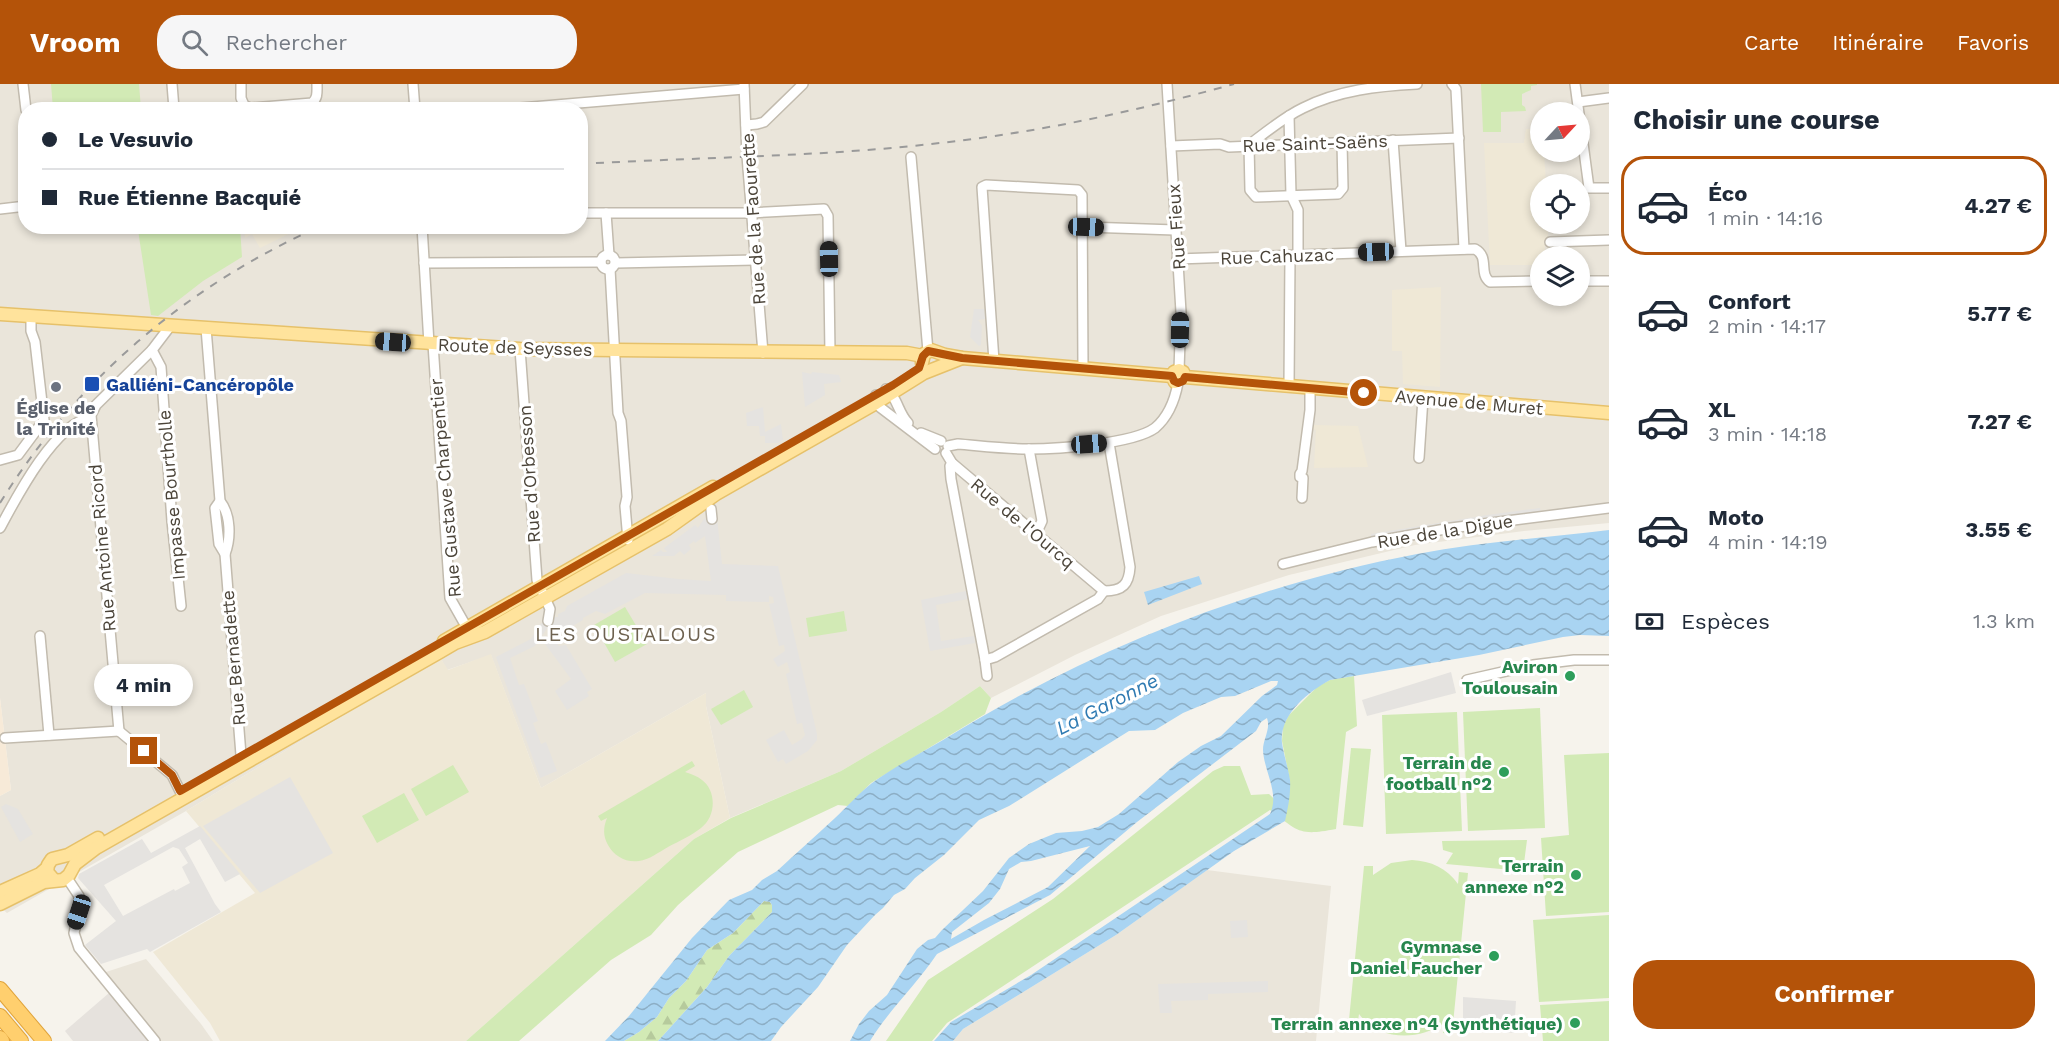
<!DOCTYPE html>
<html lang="fr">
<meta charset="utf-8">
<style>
body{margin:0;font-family:"Work Sans",sans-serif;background:#f6f6f7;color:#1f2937;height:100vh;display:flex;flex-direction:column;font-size:22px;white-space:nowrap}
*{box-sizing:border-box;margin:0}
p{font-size:20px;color:#747a83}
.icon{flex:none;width:33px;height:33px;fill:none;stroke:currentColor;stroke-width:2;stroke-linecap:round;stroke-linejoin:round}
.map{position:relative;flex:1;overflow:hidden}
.drawer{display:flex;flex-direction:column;background:#fff;width:450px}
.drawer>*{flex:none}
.hud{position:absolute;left:18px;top:18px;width:570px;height:132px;border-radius:24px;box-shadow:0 3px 9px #0003;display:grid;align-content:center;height:132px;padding:0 24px;background:#fff}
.needle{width:39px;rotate:64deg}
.fabs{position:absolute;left:1530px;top:18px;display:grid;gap:12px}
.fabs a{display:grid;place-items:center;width:60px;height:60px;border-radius:50%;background:#fff;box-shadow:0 3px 9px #0003;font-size:30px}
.end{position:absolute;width:27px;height:27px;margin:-14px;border:8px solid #b45309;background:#fff;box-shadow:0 0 0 3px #fff}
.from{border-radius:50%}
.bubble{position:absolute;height:42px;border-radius:21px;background:#fff;box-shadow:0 3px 9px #0003;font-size:20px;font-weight:700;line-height:42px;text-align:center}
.car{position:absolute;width:18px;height:36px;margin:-18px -9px;border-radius:8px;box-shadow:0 0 4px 2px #0007;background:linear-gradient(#222 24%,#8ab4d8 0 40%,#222 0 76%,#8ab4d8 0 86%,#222 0)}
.hud b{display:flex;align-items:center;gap:21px;height:57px;font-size:22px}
.hud b+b{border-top:2px solid #e0e1e3}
.hud i{width:15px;height:15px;background:#1f2937}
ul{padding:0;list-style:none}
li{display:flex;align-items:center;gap:18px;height:99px;margin:0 12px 9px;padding:0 12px;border:3px solid transparent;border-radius:24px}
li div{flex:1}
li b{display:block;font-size:22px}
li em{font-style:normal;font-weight:700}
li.on{border-color:#b45309}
li>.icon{width:54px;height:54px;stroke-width:1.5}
h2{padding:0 24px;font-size:27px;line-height:72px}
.pay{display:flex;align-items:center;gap:15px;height:66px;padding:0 24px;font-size:22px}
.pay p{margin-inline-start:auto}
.action{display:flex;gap:12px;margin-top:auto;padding:12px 24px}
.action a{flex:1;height:69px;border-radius:24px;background:#b45309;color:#fff;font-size:24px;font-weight:700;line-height:69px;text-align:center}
header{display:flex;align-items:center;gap:36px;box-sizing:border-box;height:84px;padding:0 30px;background:#b45309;color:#fff}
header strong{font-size:28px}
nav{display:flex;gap:33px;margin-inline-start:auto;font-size:21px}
.search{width:420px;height:54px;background:#f6f6f7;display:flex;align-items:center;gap:15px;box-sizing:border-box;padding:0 21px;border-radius:24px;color:#747a83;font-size:22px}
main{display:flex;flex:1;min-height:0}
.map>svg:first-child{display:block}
.residential{fill:#eae5da;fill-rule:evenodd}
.commercial{fill:#f7ead8}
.industrial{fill:#e6e2dd}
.education{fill:#efe8d6}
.green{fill:#d2eab5}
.forest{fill:url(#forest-firs)}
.parking{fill:#e5e3e0;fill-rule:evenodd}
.water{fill:url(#water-waves);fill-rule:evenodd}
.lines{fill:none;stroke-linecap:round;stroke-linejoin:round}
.minor-casing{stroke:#c2bbae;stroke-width:12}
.major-casing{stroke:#e6c16a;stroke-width:15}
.highway-casing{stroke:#e0a43c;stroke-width:16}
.minor{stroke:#fff;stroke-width:9}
.major{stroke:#ffe39c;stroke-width:12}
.highway{stroke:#ffcf6e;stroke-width:14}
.rail{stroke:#9a9a9a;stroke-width:2;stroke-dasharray:8 8;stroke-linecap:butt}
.route{stroke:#b45309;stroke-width:8}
.transit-dot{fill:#1a4fb4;stroke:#fff;stroke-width:2}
.worship-dot{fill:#6b7280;stroke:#fff;stroke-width:2}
.leisure-dot{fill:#2e9e5b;stroke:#fff;stroke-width:2}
.labels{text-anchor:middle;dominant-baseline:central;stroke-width:6;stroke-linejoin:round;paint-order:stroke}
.street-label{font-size:18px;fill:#4b4439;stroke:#fff}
.transit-label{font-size:18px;font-weight:bold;fill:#164399;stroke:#fff;text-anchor:start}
.worship-label{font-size:18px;font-weight:bold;fill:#5b616d;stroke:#fff}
.leisure-label{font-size:18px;font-weight:bold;fill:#27864d;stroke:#fff;text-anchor:end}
.neighbourhood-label{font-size:20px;letter-spacing:1.5px;fill:#6e6250;stroke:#fff}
.water-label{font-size:20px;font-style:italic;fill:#2e7ab2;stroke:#fff}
</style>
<header>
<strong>Vroom</strong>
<div class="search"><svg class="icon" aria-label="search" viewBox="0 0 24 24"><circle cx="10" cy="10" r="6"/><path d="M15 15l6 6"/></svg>Rechercher</div>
<nav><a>Carte</a><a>Itinéraire</a><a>Favoris</a></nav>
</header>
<main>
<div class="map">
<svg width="1609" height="957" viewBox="0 0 1609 957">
<defs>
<pattern id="forest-firs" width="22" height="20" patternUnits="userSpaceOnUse" patternTransform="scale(1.5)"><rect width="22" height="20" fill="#d2eab5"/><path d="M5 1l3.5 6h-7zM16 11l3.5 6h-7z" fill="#b6ca9c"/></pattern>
<pattern id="water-waves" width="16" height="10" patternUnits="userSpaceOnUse" patternTransform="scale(1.5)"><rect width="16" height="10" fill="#a9d4f2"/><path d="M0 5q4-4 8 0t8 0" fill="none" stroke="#8caec5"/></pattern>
</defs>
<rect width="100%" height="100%" fill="#f6f3ec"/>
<!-- residential -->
<g class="residential">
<path d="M0,0H1609V439L1524,447L1415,461L1289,491L1161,532L1075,571L991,614L980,602L941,628L841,687L730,734L706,622V609L541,704L491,571L447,586L440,573L186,727L7,829L0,823V712L11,706L0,614ZM26,26H580V142H26ZM1540,28H1580V68H1540ZM1540,100H1580V140H1540ZM1540,172H1580V212H1540Z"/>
<path d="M1207,786L1331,802L1316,957H953L963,945L1116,851Z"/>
<path d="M146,875L201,940L213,957H160L106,890V888Z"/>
</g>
<!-- commercial -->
<path class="commercial" d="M0,614L11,706L0,712Z"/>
<!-- industrial -->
<path class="industrial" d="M116,903L160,957H73L65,947Z"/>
<!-- education -->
<g class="education">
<path d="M1540,44V68H1544L1546,100H1540V140H1548V156L1545,161V172H1540V181H1490L1484,59H1524L1526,45Z"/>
<path d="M244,143V142L303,143L260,164L252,150L245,154Z"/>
<path d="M1441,203L1440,303L1403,300L1402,267H1392V206Z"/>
<path d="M1313,341L1358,342L1368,383L1314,384L1316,346L1313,345Z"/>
<path d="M491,570L541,704L706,609V622L730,734L694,755L466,957H220L210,939L153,868L255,809L186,727L440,573L448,586Z"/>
</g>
<!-- green -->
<g class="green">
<path d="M51,0H139L141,25H53Z"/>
<path d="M1481,0H1537V1L1531,2V6L1522,10V21L1525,23L1526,27L1501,28V48H1483Z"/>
<path d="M139,142L240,143L242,173L203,197L158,232L151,231L138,146Z"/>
<path d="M625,523L647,560L615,578L594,541Z"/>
<path d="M844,527L847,547L809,553L806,534Z"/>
<path d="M1354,592L1357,642L1346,648L1336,745C1299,752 1299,748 1270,726L947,939L932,957H886L928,896L1053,815L1213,687L1224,682H1240L1251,711L1269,710L1286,726L1290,698L1282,657L1283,642L1289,631L1318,602L1330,596Z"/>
<path d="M980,602L991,614L985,630L871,699L848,722L838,721L738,768L678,821L651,851L611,876L519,957H466L694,755L731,734L841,687L941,628Z"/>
<path d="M744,606L753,623L721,641L711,625Z"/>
<path d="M1540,624L1545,744L1468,747L1463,628Z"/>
<path d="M1457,628L1462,747L1386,750L1382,631Z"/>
<path d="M1351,664L1371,665L1363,743L1343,741Z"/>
<path d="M1609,669V828L1546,832L1541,754L1569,751L1564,671Z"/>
<path d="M692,677L695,682L685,688C691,690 697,692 702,696C717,707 716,733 701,744C691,752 679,757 668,763C659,768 649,776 639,777C626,779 614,772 608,761C603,752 603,744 607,734L601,737L598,732Z"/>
<path d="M453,681L469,708L426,732L411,705Z"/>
<path d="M404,709L419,736L377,759L362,732Z"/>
<path d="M1527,756L1523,787L1446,780L1453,769L1443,766L1442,757Z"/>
<path d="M1412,776C1431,777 1447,784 1458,800L1459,788L1468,789L1452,950L1443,949L1444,939C1419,957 1379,957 1359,930L1358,937L1349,936L1364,782H1373V791L1391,779Z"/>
<path d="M1609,831V914L1539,918L1533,836Z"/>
<path d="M1609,917V957H1543L1540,921Z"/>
</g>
<!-- forest -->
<path class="forest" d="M764,817L770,818L772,821V828L729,872L707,903L658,957H624L639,948L657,933L669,914L686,897L707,866L733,849Z"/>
<!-- parking -->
<g class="parking">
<path d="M974,225H984L985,235L978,236L982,242L981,261L979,262L970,253Z"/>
<path d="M802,288L811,290L812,288L839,291L841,298L824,300L825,311L805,323Z"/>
<path d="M763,323L765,348L781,340L783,356L778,359H765V352H760L759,342H747L746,329Z"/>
<path d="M1540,424L1541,429L1488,435L1371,455V450L1487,431Z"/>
<path d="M717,434L722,480L778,482L817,650V656L808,667L786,680L783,675L778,678L766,656L784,646L792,661L802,655L805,651L802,639L797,640L786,590L790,588L787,578L778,583L773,575L785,567L784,561L779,562L769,520L774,519L773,513L769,512V518L726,517V511L645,509L605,530L596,527L583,534V536L557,551L555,557L559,562L566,561L592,605L587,608L589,612L567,626L555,607L571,595L545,560L550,557L553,550V546L551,543L547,544L535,562L510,574L519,601L524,600L538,637L533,639L541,660L546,658L557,687L540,694L496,573L531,555L539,541L552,533H558V530L565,527L567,522L626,489L678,495L711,497L705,452L695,459L694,457L689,461L691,465L684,471L680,467L674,472H652L661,466L663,468H667L664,464L695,441L698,444L704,435Z"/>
<path d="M966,507L968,515L936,521L941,557L974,552L975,559L930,567L921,516Z"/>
<path d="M1451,588L1456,609L1367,632L1362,616Z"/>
<path d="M290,693L333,769L260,809L203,742Z"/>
<path d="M6,720L18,725L33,750L20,758L1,723Z"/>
<path d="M200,742L240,790L225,798L200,755L185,764L215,820L221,828L150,868L147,865L101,880L85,861L116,837L78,794L79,790L142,755L151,769ZM173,763L179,765L188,779L182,783L190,799L175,807L174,805L123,832L104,801Z"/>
<path d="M1247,836L1248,853L1231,854L1230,837Z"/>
<path d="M1268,897V908L1208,910V916L1171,917L1172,929H1160L1158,900Z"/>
<path d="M1463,913L1516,917L1514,949L1463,944Z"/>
</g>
<!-- water -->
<g class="water">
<path d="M1609,446V552L1580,551L1563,553L1479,571L1330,596C1308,608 1279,631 1282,659C1284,672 1288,683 1290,696C1291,710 1288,724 1285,737L1234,767L1116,851L963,945L953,957H934L951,938L1031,891L1270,730C1280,709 1264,688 1263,666C1263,655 1271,645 1267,634L1261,638L1256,647L1137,738L1050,811L937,870C916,901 889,926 870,957H850L859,940L869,927L887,911L917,865L928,856L935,854L942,846L983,807L1009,774L1029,760L1056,749L1082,747L1098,743L1119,730L1178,678L1201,662L1221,652L1262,612L1277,601L1278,597H1271L1235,612L1221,613L1183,629L1155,646L1129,647L1009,722L979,736L944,771L915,794L905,805L894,811L883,824L875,831L847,861L818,903L781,943L771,957H658L707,903L729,872L772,828V821L770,818L764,817L733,849L707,866L686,897L669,914L657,933L639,948L624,957H605L629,932L692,854L729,816L752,806L762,796L777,787C796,769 816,752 835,734C847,723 859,709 872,699C894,683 919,670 943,656C1088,566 1249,502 1417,470C1480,458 1545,454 1609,446ZM1090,762L1048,803L984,836L951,855L952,848L989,819L1000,805L1009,785L1021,778L1031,777Z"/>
<path d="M1199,492L1202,500L1148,521L1144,508Z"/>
</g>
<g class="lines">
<!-- minor casing -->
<g class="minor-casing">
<g id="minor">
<path d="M23,0L26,26"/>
<path d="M172,0L174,25"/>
<path d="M241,0V14L244,21L250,24L312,19C318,14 317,8 317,0"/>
<path d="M413,0L415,26"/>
<path d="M744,0L747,72L763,269"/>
<path d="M1167,0L1181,228L1179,286"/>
<path d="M1452,0L1456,5L1464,165"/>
<path d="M1575,0L1589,104H1609"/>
<path d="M1578,18L1609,14"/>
<path d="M496,26L744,5"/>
<path d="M1289,32L1291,111L1298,126V171"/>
<path d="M746,41L757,40L764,38L803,0"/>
<path d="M1393,56L1401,167"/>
<path d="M1249,61L1250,106L1256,113L1338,110L1343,104L1342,58"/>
<path d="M1249,61C1266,48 1284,33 1303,24C1339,6 1378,2 1417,0"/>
<path d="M1171,62L1220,60L1229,63L1459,54"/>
<path d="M911,73L928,267"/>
<path d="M0,125L26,122"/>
<path d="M580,129H748L824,125L828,132L830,269"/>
<path d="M606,129L609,171"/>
<path d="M422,142L429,260"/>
<path d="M1086,143L1175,146"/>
<path d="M1550,158L1609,156"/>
<circle cx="608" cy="178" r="7"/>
<path d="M1177,175L1475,165C1490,173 1478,189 1490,198L1540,197"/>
<path d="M424,179L601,178"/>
<path d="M616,179L755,176"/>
<path d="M610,185L618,329L621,337L627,413L625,422L628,456"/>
<path d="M1580,197H1609"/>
<path d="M206,244L220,417C231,431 231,454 225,470"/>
<path d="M433,260L450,514L467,544"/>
<path d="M520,265L537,496L550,525L548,537"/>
<path d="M152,266L161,283L172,437L181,522"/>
<path d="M994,277L982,103L986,101L1078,106L1082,111L1083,284"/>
<path d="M1289,302L1290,172"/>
<path d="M886,305C898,314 898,329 908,339"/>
<path d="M876,311V319L881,324L935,365"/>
<path d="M921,349L941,357"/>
<path d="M948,362L958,360C981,362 1005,365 1028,365C1057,365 1133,360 1155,344C1168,333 1175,315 1178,299"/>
<path d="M1029,365L1042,437L1036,450"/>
<path d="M946,369L952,379L965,390L1104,507"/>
<path d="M1419,374L1423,314"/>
<path d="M0,376L18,371L44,336L35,258L31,247V232"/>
<path d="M952,379L950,382L951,395L985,576L987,592"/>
<path d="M1302,414L1303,394L1300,393V390L1302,387L1310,326V304"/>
<path d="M220,417L215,424L219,460L225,470L241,671L245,678"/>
<path d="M711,425L712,435"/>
<path d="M0,444C16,414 55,339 90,334"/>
<path d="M1283,480L1372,458L1451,444L1609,424"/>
<path d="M1104,507C1123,507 1129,500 1130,483L1109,359"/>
<path d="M40,552L49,651"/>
<path d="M985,576L995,573L1098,515L1104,507"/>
<path d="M1467,596L1533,581L1574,576H1609"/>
<path d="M119,647L91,331L96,321L152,266L171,241"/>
<path d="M119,647L172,691L183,713"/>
<path d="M5,654L119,647"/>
<path d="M67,794L79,812V827L74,849L79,864L155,957"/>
</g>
</g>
<!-- major casing -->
<g class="major-casing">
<g id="major">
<path d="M0,230L520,265L907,269L923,272"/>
<path d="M922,279L924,270L931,266L945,271L962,274L1172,292L1175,298"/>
<path d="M1172,292L1174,288L1179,286L1183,288L1185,293L1609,329"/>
<path d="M444,557L713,403"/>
<path d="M54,796L47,788L48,781L52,775L68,771L98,754"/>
<path d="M0,808L40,790L47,784"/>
<path d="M0,820L44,798L63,796L69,791L75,780L96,764L438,569L455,559L485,548L667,445L716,410L876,319L924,289L962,274"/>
</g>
</g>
<!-- highway casing -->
<g class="highway-casing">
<g id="highway">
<path d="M0,905L44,957"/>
<path d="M0,932L21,957"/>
<path d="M0,954L2,957"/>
</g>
</g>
<!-- minor -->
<use href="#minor" class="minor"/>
<!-- major -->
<use href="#major" class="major"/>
<!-- highway -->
<use href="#highway" class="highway"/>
<!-- rail -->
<g class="rail">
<path d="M580,80C700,73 821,73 940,59C1040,48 1137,27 1234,0"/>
<path d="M0,419C77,295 188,201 321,142"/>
</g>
</g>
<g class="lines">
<!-- route -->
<path class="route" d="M144,667L172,691L180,707L893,301L919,284L923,272L928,267L962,274L1172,292L1174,297L1178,299L1183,297L1185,293L1364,309"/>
</g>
<!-- markers -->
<rect class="transit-dot" x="84" y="292" width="16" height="16" rx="3"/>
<circle class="worship-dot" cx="56" cy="303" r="6"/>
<g class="leisure-dot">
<circle cx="1570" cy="592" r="6"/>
<circle cx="1504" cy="688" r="6"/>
<circle cx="1576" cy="791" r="6"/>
<circle cx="1494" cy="872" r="6"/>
<circle cx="1575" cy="939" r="6"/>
</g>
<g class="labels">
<!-- street labels -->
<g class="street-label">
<text transform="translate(1315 59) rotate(-2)">Rue Saint-Saëns</text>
<text transform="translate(753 135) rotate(-94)">Rue de la Faourette</text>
<text transform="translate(1176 143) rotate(-94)">Rue Fieux</text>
<text transform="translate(1277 172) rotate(-2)">Rue Cahuzac</text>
<text transform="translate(515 263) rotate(2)">Route de Seysses</text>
<text transform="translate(1469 318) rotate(5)">Avenue de Muret</text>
<text transform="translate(529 390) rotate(-94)">Rue d'Orbesson</text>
<text transform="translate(445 404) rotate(-95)">Rue Gustave Charpentier</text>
<text transform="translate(171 411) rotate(-95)">Impasse Bourtholle</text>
<text transform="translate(1023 439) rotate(40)">Rue de l'Ourcq</text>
<text transform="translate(1445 447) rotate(-9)">Rue de la Digue</text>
<text transform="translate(102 464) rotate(-95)">Rue Antoine Ricord</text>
<text transform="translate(233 574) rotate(-95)">Rue Bernadette</text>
</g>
<!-- transit labels -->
<g class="transit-label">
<text x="106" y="300">Galliéni-Cancéropôle</text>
</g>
<!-- worship labels -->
<g class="worship-label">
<text x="56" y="323">Église de<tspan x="56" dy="21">la Trinité</tspan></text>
</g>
<!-- leisure labels -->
<g class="leisure-label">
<text x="1558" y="582">Aviron<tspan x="1558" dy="21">Toulousain</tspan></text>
<text x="1492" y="678">Terrain de<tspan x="1492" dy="21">football n°2</tspan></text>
<text x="1564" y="781">Terrain<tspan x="1564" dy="21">annexe n°2</tspan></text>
<text x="1482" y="862">Gymnase<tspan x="1482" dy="21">Daniel Faucher</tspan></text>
<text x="1563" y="939">Terrain annexe n°4 (synthétique)</text>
</g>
<!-- neighbourhood labels -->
<g class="neighbourhood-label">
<text x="626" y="550">LES OUSTALOUS</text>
</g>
<!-- water labels -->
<g class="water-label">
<text transform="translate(1107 620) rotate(-27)">La Garonne</text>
</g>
</g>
</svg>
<div class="fabs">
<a><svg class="needle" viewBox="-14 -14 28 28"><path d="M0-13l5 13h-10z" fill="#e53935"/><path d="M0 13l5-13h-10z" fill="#747a83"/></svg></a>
<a><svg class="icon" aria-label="locate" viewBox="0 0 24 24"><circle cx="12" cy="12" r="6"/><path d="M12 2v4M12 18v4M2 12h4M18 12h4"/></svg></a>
<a><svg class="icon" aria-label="layers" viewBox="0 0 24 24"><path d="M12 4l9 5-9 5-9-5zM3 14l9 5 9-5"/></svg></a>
</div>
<i class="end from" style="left:1364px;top:309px"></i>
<i class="end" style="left:144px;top:667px"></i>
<div class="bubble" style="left:94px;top:580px;width:99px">4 min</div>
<i class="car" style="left:1086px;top:143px;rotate:92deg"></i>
<i class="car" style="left:1376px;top:168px;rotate:268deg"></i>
<i class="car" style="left:829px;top:175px;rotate:359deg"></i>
<i class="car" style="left:1180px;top:246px;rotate:1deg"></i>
<i class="car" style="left:393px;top:258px;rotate:274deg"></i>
<i class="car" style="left:1089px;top:360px;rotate:86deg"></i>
<i class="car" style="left:79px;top:828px;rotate:198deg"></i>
<div class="hud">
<b><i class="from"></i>Le Vesuvio</b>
<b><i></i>Rue Étienne Bacquié</b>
</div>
</div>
<section class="drawer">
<h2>Choisir une course</h2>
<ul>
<li class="on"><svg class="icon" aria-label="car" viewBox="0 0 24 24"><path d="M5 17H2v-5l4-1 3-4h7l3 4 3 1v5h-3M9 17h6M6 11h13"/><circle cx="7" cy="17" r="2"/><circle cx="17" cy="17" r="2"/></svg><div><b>Éco</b><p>1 min · 14:16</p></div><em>4.27 €</em></li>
<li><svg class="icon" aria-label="car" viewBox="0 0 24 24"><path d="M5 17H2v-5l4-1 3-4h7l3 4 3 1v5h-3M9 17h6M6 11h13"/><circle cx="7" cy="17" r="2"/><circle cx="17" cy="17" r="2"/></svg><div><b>Confort</b><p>2 min · 14:17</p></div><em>5.77 €</em></li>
<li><svg class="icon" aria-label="car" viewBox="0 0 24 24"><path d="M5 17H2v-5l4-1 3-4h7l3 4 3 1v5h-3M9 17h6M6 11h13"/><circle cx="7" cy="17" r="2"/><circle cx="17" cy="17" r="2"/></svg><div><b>XL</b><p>3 min · 14:18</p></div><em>7.27 €</em></li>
<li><svg class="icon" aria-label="car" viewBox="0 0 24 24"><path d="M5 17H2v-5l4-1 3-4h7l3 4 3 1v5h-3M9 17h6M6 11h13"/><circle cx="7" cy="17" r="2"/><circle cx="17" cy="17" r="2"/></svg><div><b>Moto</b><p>4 min · 14:19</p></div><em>3.55 €</em></li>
</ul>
<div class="pay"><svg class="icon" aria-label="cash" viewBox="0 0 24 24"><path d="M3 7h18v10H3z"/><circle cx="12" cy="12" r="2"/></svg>Espèces<p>1.3 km</p></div>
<div class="action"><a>Confirmer</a></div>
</section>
</main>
